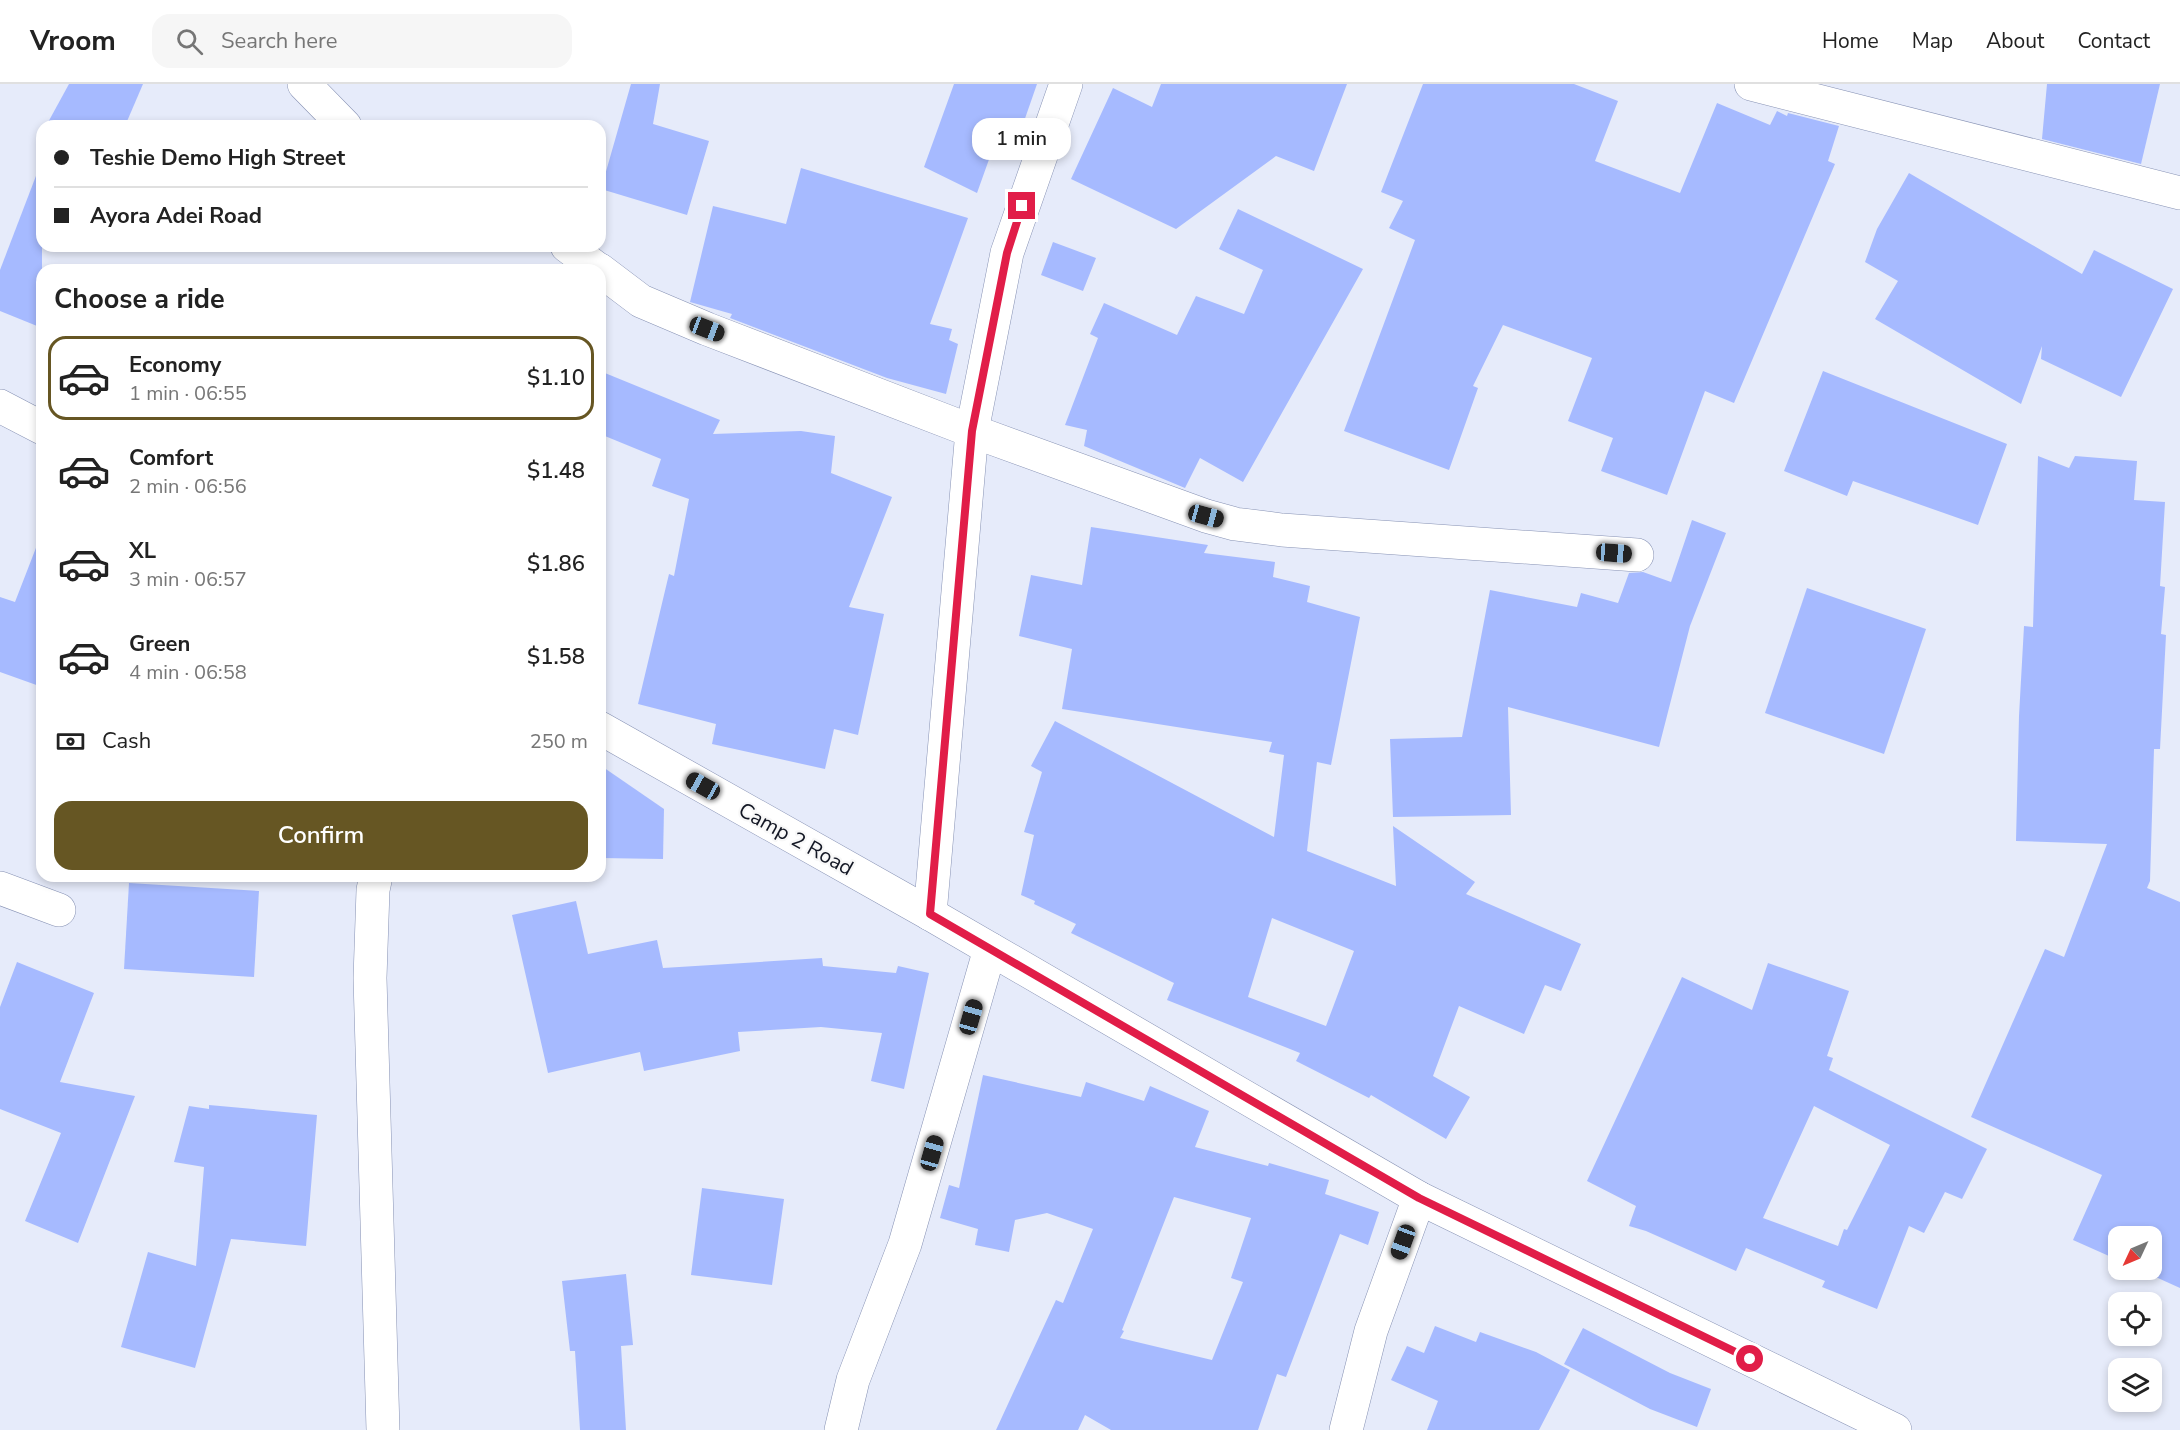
<!DOCTYPE html>
<meta charset="utf-8">
<style>
body{margin:0;font-family:"Nunito Sans",sans-serif;background:#f6f6f6;color:#222;height:100vh;display:flex;flex-direction:column;font-size:22px;white-space:nowrap}
*{box-sizing:border-box;margin:0}
p{font-size:20px;color:#767676}
.icon{flex:none;width:33px;height:33px;fill:none;stroke:currentColor;stroke-width:2;stroke-linecap:round;stroke-linejoin:round}
.map{position:relative;flex:1;overflow:hidden}
.details{position:absolute;left:36px;top:180px;width:570px;height:618px;display:flex;flex-direction:column;background:#fff;border-radius:18px;box-shadow:0 3px 9px #0003}
.details>*{flex:none}
.top-card{position:absolute;left:36px;top:36px;width:570px;height:132px;border-radius:18px;box-shadow:0 3px 9px #0003;display:grid;align-content:center;height:132px;padding:0 18px;background:#fff}
.needle{width:39px;rotate:226deg}
.buttons{position:absolute;left:2108px;top:1142px;display:grid;gap:12px}
.buttons a{display:grid;place-items:center;width:54px;height:54px;border-radius:12px;background:#fff;box-shadow:0 3px 9px #0003;font-size:30px}
.end{position:absolute;width:27px;height:27px;margin:-14px;border:8px solid #e11d48;background:#fff;box-shadow:0 0 0 3px #fff}
.from{border-radius:50%}
.bubble{position:absolute;height:42px;border-radius:18px;background:#fff;box-shadow:0 3px 9px #0003;font-size:20px;font-weight:600;line-height:42px;text-align:center}
.car{position:absolute;width:18px;height:36px;margin:-18px -9px;border-radius:8px;box-shadow:0 0 4px 2px #0007;background:linear-gradient(#222 24%,#8ab4d8 0 40%,#222 0 76%,#8ab4d8 0 86%,#222 0)}
.top-card b{display:flex;align-items:center;gap:21px;height:57px;font-size:22px}
.top-card b+b{border-top:2px solid #e0e0e0}
.top-card i{width:15px;height:15px;background:#222}
ul{padding:0;list-style:none}
li{display:flex;align-items:center;gap:18px;height:84px;margin:0 12px 9px;padding:0 6px;border:3px solid transparent;border-radius:18px}
li div{flex:1}
li b{display:block;font-size:22px}
li em{font-style:normal;font-weight:600}
li.current{border-color:#665623}
li>.icon{width:54px;height:54px;stroke-width:1.5}
h2{padding:0 18px;font-size:27px;line-height:72px}
.pay{display:flex;align-items:center;gap:15px;height:66px;padding:0 18px;font-size:22px}
.pay p{margin-inline-start:auto}
.action{display:flex;gap:12px;margin-top:auto;padding:12px 18px}
.action a{flex:1;height:69px;border-radius:18px;background:#665623;color:#fff;font-size:24px;font-weight:600;line-height:69px;text-align:center}
header{display:flex;align-items:center;gap:36px;box-sizing:border-box;height:84px;padding:0 30px;background:#fff;border-bottom:2px solid #e0e0e0}
header strong{font-size:28px}
nav{display:flex;gap:33px;margin-inline-start:auto;font-size:21px}
.search{width:420px;height:54px;background:#f6f6f6;display:flex;align-items:center;gap:15px;box-sizing:border-box;padding:0 21px;border-radius:18px;color:#767676;font-size:22px}
.map>svg:first-child{display:block}
.building{fill:#a6baff;fill-rule:evenodd}
.lines{fill:none;stroke-linecap:round;stroke-linejoin:round}
.minor-casing{stroke:#8792b4;stroke-width:34}
.tertiary-casing{stroke:#8792b4;stroke-width:34}
.minor{stroke:#fff;stroke-width:33}
.tertiary{stroke:#fff;stroke-width:33}
.route{stroke:#e11d48;stroke-width:8}
.labels{text-anchor:middle;dominant-baseline:central;stroke-width:4.5;stroke-linejoin:round;paint-order:stroke}
.street-label{font-size:21px;fill:#131724;stroke:#f8f8f8}
</style>
<header>
<strong>Vroom</strong>
<div class="search"><svg class="icon" aria-label="search" viewBox="0 0 24 24"><circle cx="10" cy="10" r="6"/><path d="M15 15l6 6"/></svg>Search here</div>
<nav><a>Home</a><a>Map</a><a>About</a><a>Contact</a></nav>
</header>
<div class="map">
<svg width="2180" height="1346" viewBox="0 0 2180 1346">
<rect width="100%" height="100%" fill="#e6ebfa"/>
<!-- building -->
<g class="building">
<path d="M69,0H143L125,42H46Z"/>
<path d="M631,0H660L653,40L709,57L687,131L601,105Z"/>
<path d="M954,0H1037L1021,46L1002,39L977,109L924,83Z"/>
<path d="M1161,0H1347L1314,87L1276,72L1176,145L1071,95L1113,4L1152,23Z"/>
<path d="M1423,0H1574L1618,17L1595,77L1680,109L1717,19L1770,41L1777,27L1787,32L1788,29L1839,42L1828,77L1835,80L1734,319L1705,307L1667,411L1601,387L1613,354L1568,337L1592,274L1503,241L1473,302L1478,304L1449,386L1344,347L1415,156L1389,144L1403,117L1381,108Z"/>
<path d="M2047,0H2160L2141,80L2042,55Z"/>
<path d="M39,84L42,85V244L0,227V186Z"/>
<path d="M801,84L968,134L930,240L952,245L949,256L958,260L946,310L887,294L730,234L732,230L690,218L713,122L786,140Z"/>
<path d="M1909,89L2082,190L2094,166L2173,205L2121,313L2041,275L2042,262L2021,320L1875,235L1898,197L1865,178L1877,145Z"/>
<path d="M1238,125L1363,185L1243,398L1200,374L1185,404L1084,362L1087,346L1065,341L1098,254L1090,250L1104,219L1177,251L1196,212L1244,230L1263,186L1219,165Z"/>
<path d="M1053,158L1096,174L1083,207L1041,191Z"/>
<path d="M600,287L720,336L713,350L801,347L835,352L831,389L892,413L849,523L884,530L858,651L834,645L825,685L712,660L716,640L638,620L669,490L674,492L689,415L652,402L661,375L600,350Z"/>
<path d="M1823,287L2007,360L1978,441L1853,397L1847,412L1784,387Z"/>
<path d="M2038,372L2069,384L2075,372L2137,377L2134,416L2165,418L2160,502L2165,503L2161,550L2166,551L2160,665H2154L2150,797L2147,804L2180,818V1204L2138,1185H2151V1152H2118V1176L2073,1156L2102,1091L1971,1033L2045,865L2064,873L2107,760L2016,757L2019,632L2024,542L2033,543Z"/>
<path d="M1692,436L1726,449L1690,542L1659,663L1508,623L1511,731L1393,733L1390,655L1462,653L1490,506L1577,523L1581,509L1618,519L1629,489L1643,488L1671,498Z"/>
<path d="M1091,443L1208,461L1204,469L1275,478L1273,493L1310,502L1307,518L1360,533L1331,681L1317,678L1307,767L1396,802L1393,742L1475,798L1466,810L1581,860L1561,907L1545,901L1524,950L1459,922L1433,992L1470,1013L1446,1055L1371,1011L1369,1014L1296,977L1300,969L1167,916L1174,899L1071,849L1076,840L1034,820L1035,817L1021,811L1034,751L1024,748L1042,688L1031,682L1055,637L1274,753L1284,671L1269,668L1272,658L1062,625L1072,565L1019,552L1031,491L1082,501ZM1272,834L1354,867L1326,942L1248,913Z"/>
<path d="M39,456L42,457V603L0,588V513L15,518Z"/>
<path d="M1807,504L1926,545L1884,670L1765,629Z"/>
<path d="M600,681L664,725L663,775L600,774Z"/>
<path d="M129,799L259,807L254,893L124,885Z"/>
<path d="M576,817L588,870L657,856L663,884L822,874L823,882L896,889L898,882L929,889L904,1005L871,997L882,949L821,943L738,948L740,967L644,987L640,968L548,989L512,831Z"/>
<path d="M17,878L94,909L60,998L135,1012L78,1159L25,1137L61,1049L0,1025V923Z"/>
<path d="M1768,879L1849,907L1827,972L1833,974L1829,986L1987,1065L1962,1115L1945,1108L1924,1149L1909,1142L1877,1225L1822,1203L1825,1197L1746,1164L1736,1187L1646,1147L1629,1142L1636,1122L1587,1097L1682,893L1752,926ZM1814,1022L1890,1061L1847,1146L1844,1145L1838,1162L1763,1134Z"/>
<path d="M983,991L1081,1013L1086,998L1144,1017L1150,1002L1209,1027L1195,1063L1268,1082L1269,1079L1329,1096L1325,1110L1379,1128L1368,1161L1340,1150L1286,1293L1277,1290L1258,1346H1111L1085,1331L1078,1346H996L1056,1216L1063,1219L1093,1145L1047,1129L1015,1136L1009,1168L975,1161L978,1145L940,1134L949,1101L959,1104ZM1174,1113L1251,1134L1231,1194L1243,1198L1212,1276L1120,1254L1124,1247L1122,1246Z"/>
<path d="M209,1021L317,1031L306,1162L231,1155L195,1284L121,1263L148,1168L196,1182L204,1083L174,1078L189,1022L209,1025Z"/>
<path d="M702,1104L784,1115L772,1201L691,1191Z"/>
<path d="M626,1190L633,1261L621,1262L626,1346H580L575,1267H570L562,1197Z"/>
<path d="M1435,1242L1476,1258L1480,1248L1536,1268L1570,1286L1539,1346H1427L1438,1317L1391,1296L1407,1262L1424,1269Z"/>
<path d="M1583,1244L1670,1289L1711,1305L1697,1343L1650,1325L1564,1280Z"/>
</g>
<g class="lines">
<!-- minor casing -->
<g class="minor-casing">
<g id="minor">
<path d="M304,0L345,42"/>
<path d="M1751,0L2180,109"/>
<path d="M567,162L599,186"/>
<path d="M600,186L641,217L707,245L972,347L1206,432L1235,440L1282,446L1637,471"/>
<path d="M376,792L373,806L370,894L383,1346"/>
<path d="M0,804L59,826"/>
<path d="M930,830L972,347L1007,169L1066,0"/>
<path d="M841,1346L853,1296L905,1160L990,865"/>
<path d="M1346,1346L1371,1247L1419,1114"/>
</g>
</g>
<!-- tertiary casing -->
<g class="tertiary-casing">
<g id="tertiary">
<path d="M0,322L42,344"/>
<path d="M600,644L930,830L1419,1114L1895,1346"/>
</g>
</g>
<!-- minor -->
<use href="#minor" class="minor"/>
<!-- tertiary -->
<use href="#tertiary" class="tertiary"/>
</g>
<g class="lines">
<!-- route -->
<path class="route" d="M1022,122L1007,169L972,347L930,830L1419,1114L1750,1275"/>
</g>
<g class="labels">
<!-- street labels -->
<g class="street-label">
<text transform="translate(796 755) rotate(29)">Camp 2 Road</text>
</g>
</g>
</svg>
<div class="buttons">
<a><svg class="needle" viewBox="-14 -14 28 28"><path d="M0-13l5 13h-10z" fill="#e53935"/><path d="M0 13l5-13h-10z" fill="#767676"/></svg></a>
<a><svg class="icon" aria-label="locate" viewBox="0 0 24 24"><circle cx="12" cy="12" r="6"/><path d="M12 2v4M12 18v4M2 12h4M18 12h4"/></svg></a>
<a><svg class="icon" aria-label="layers" viewBox="0 0 24 24"><path d="M12 4l9 5-9 5-9-5zM3 14l9 5 9-5"/></svg></a>
</div>
<i class="end from" style="left:1750px;top:1275px"></i>
<i class="end" style="left:1022px;top:122px"></i>
<div class="bubble" style="left:972px;top:34px;width:99px">1 min</div>
<i class="car" style="left:707px;top:245px;rotate:111deg"></i>
<i class="car" style="left:1206px;top:432px;rotate:105deg"></i>
<i class="car" style="left:1614px;top:469px;rotate:94deg"></i>
<i class="car" style="left:703px;top:702px;rotate:299deg"></i>
<i class="car" style="left:971px;top:933px;rotate:16deg"></i>
<i class="car" style="left:932px;top:1069px;rotate:16deg"></i>
<i class="car" style="left:1403px;top:1158px;rotate:200deg"></i>
<div class="top-card">
<b><i class="from"></i>Teshie Demo High Street</b>
<b><i></i>Ayora Adei Road</b>
</div>
<section class="details">
<h2>Choose a ride</h2>
<ul>
<li class="current"><svg class="icon" aria-label="car" viewBox="0 0 24 24"><path d="M5 17H2v-5l4-1 3-4h7l3 4 3 1v5h-3M9 17h6M6 11h13"/><circle cx="7" cy="17" r="2"/><circle cx="17" cy="17" r="2"/></svg><div><b>Economy</b><p>1 min · 06:55</p></div><em>$1.10</em></li>
<li><svg class="icon" aria-label="car" viewBox="0 0 24 24"><path d="M5 17H2v-5l4-1 3-4h7l3 4 3 1v5h-3M9 17h6M6 11h13"/><circle cx="7" cy="17" r="2"/><circle cx="17" cy="17" r="2"/></svg><div><b>Comfort</b><p>2 min · 06:56</p></div><em>$1.48</em></li>
<li><svg class="icon" aria-label="car" viewBox="0 0 24 24"><path d="M5 17H2v-5l4-1 3-4h7l3 4 3 1v5h-3M9 17h6M6 11h13"/><circle cx="7" cy="17" r="2"/><circle cx="17" cy="17" r="2"/></svg><div><b>XL</b><p>3 min · 06:57</p></div><em>$1.86</em></li>
<li><svg class="icon" aria-label="car" viewBox="0 0 24 24"><path d="M5 17H2v-5l4-1 3-4h7l3 4 3 1v5h-3M9 17h6M6 11h13"/><circle cx="7" cy="17" r="2"/><circle cx="17" cy="17" r="2"/></svg><div><b>Green</b><p>4 min · 06:58</p></div><em>$1.58</em></li>
</ul>
<div class="pay"><svg class="icon" aria-label="cash" viewBox="0 0 24 24"><path d="M3 7h18v10H3z"/><circle cx="12" cy="12" r="2"/></svg>Cash<p>250 m</p></div>
<div class="action"><a>Confirm</a></div>
</section>
</div>
